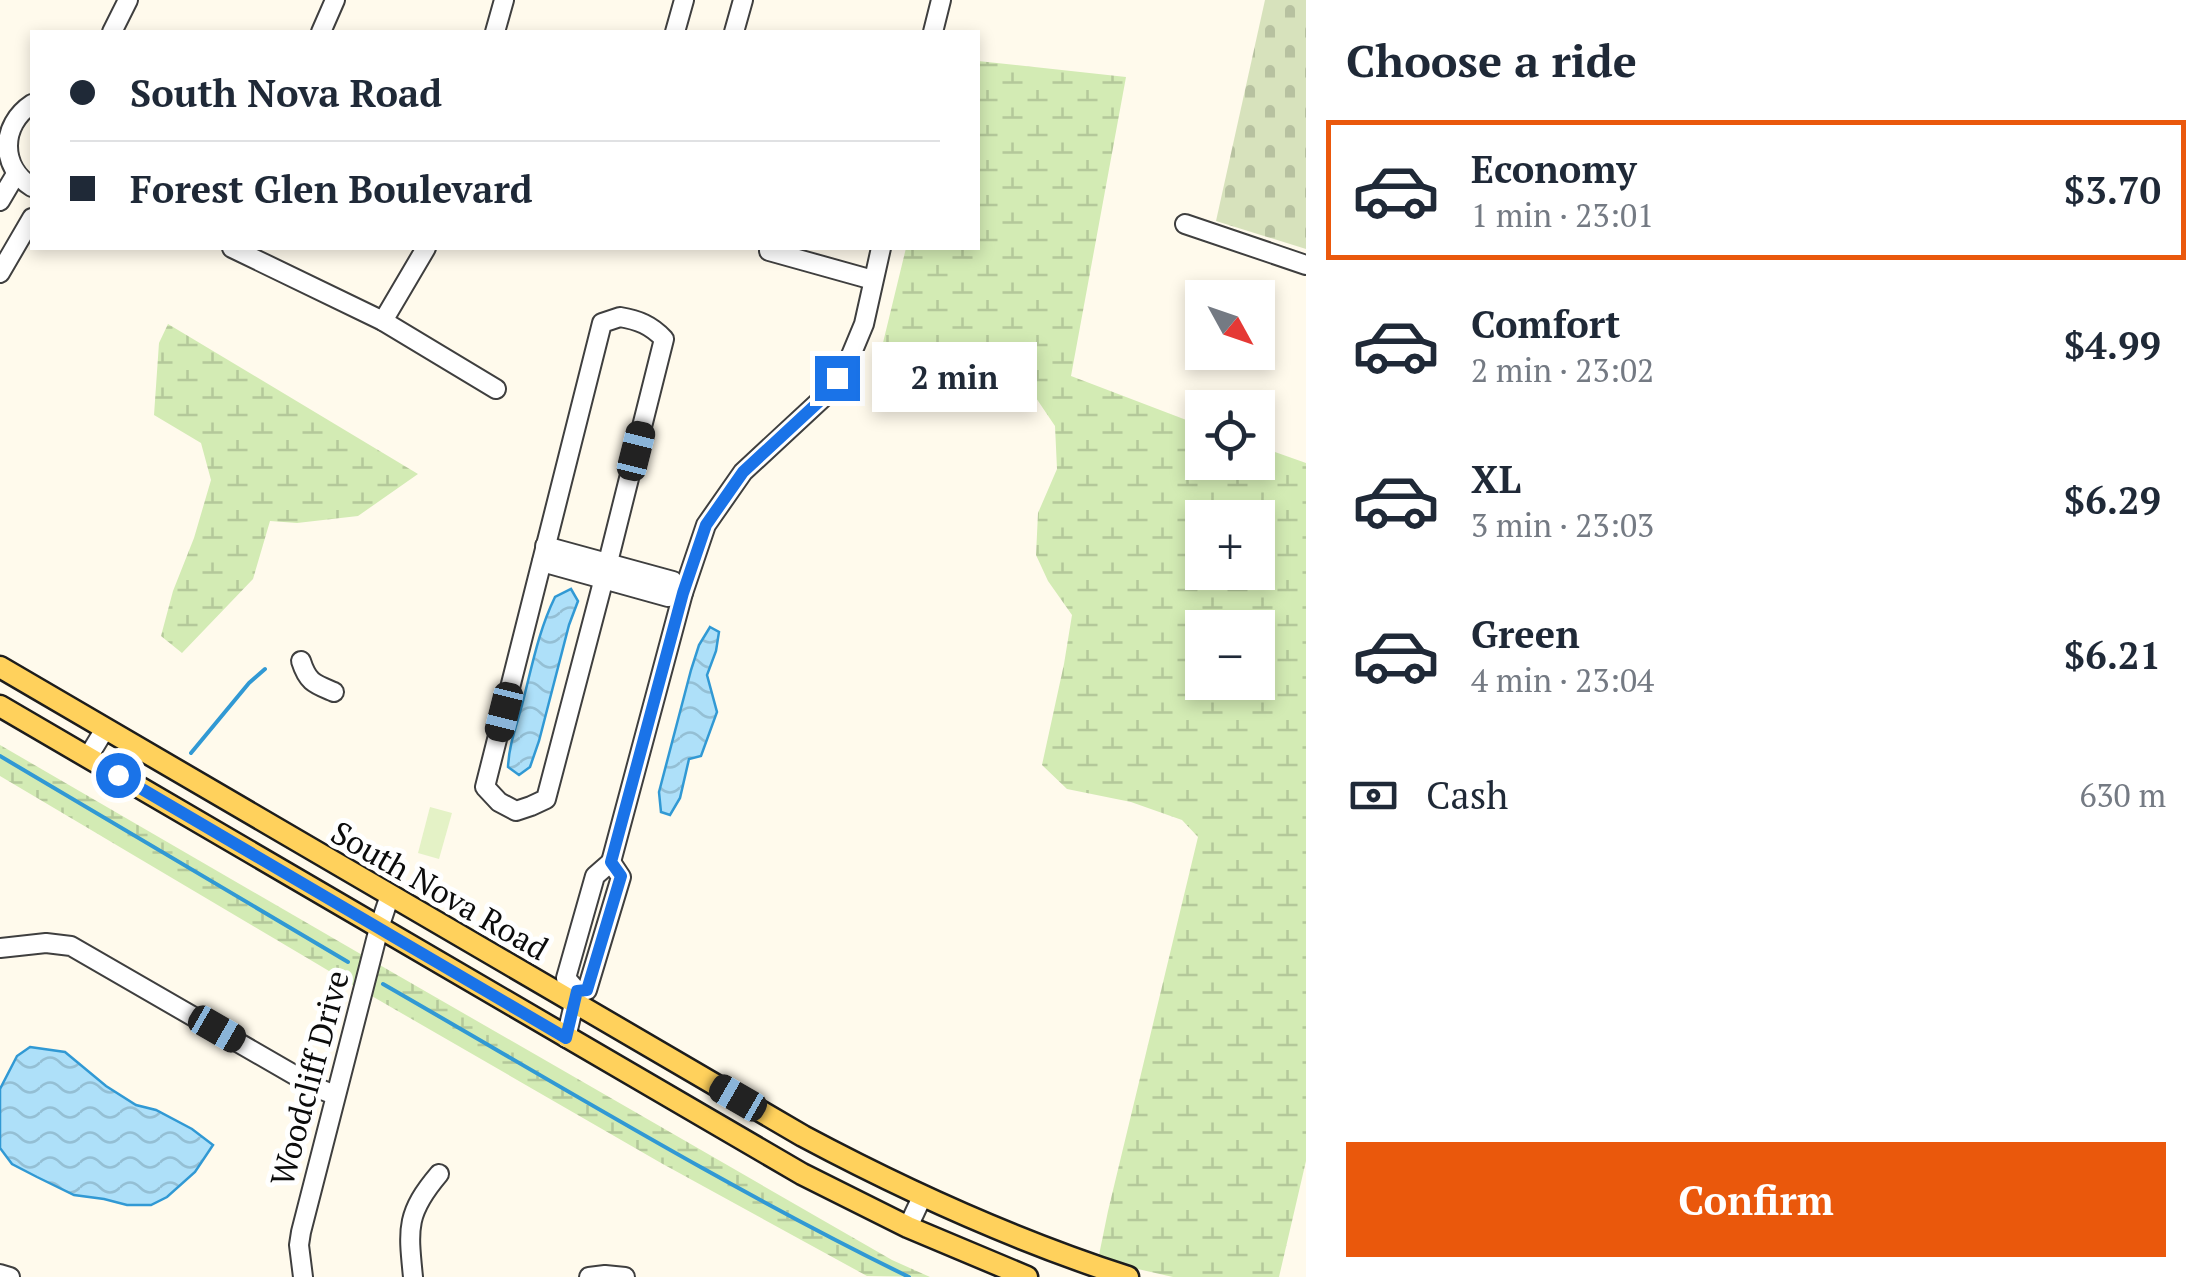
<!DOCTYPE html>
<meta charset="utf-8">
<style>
body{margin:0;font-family:"PT Serif",serif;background:#f6f6f7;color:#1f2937;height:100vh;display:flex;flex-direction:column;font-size:38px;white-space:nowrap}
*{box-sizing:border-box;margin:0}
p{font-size:32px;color:#747a83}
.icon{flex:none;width:55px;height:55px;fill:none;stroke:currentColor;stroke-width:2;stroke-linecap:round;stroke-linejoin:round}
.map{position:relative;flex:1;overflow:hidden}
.details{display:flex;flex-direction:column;background:#fff;width:900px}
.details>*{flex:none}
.banner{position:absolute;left:30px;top:30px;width:950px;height:220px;border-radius:0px;box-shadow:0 5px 15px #0003;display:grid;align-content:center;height:220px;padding:0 40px;background:#fff}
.needle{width:65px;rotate:130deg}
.buttons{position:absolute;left:1185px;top:280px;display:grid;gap:20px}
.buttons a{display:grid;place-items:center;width:90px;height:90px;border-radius:0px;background:#fff;box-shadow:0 5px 15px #0003;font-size:50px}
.end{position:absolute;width:45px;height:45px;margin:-22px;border:12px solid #1a73e8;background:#fff;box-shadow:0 0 0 5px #fff}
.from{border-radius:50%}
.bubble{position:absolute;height:70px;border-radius:0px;background:#fff;box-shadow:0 5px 15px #0003;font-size:32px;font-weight:700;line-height:70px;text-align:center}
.car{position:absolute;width:30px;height:60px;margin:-30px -15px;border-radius:12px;box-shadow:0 0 8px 2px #0007;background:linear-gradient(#222 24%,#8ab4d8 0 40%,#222 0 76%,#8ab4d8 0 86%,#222 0)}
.banner b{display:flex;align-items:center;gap:35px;height:95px;font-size:38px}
.banner b+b{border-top:2px solid #e0e1e3}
.banner i{width:25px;height:25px;background:#1f2937}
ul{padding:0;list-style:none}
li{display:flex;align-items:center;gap:30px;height:140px;margin:0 20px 15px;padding:0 20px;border:5px solid transparent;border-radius:0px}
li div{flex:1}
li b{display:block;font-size:38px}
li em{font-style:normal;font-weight:700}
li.on{border-color:#ea580c}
li>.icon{width:90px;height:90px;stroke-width:1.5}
h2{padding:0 40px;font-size:45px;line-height:120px}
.pay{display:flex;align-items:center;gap:25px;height:110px;padding:0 40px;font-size:38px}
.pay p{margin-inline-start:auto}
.primary-button{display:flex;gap:20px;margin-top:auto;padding:20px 40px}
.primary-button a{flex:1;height:115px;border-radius:0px;background:#ea580c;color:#fff;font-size:40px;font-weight:700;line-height:115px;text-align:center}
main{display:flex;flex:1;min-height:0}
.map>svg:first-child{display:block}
.wetland{fill:url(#wetland-marsh);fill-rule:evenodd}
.cemetery{fill:url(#cemetery-stones)}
.pitch{fill:#e4f2c6}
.water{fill:url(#water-waves);stroke:#3199d4;stroke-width:2.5}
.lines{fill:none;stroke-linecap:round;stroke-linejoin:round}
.stream{stroke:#3199d4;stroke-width:4}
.minor-casing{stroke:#3f3f3f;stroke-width:22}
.major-casing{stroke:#1d1d1d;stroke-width:25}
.minor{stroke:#fff;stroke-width:18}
.major{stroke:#ffd15c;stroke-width:20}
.route{stroke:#1a73e8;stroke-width:12}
.labels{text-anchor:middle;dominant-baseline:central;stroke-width:10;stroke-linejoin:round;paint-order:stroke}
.street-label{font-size:32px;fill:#0c0c0c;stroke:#fff}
</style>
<main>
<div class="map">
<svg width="1306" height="1277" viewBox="0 0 1306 1277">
<defs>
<pattern id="wetland-marsh" width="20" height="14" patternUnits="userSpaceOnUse" patternTransform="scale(2.5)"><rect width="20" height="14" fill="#d3ebb4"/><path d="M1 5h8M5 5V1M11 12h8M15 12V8" fill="none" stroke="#b4c89a"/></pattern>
<pattern id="cemetery-stones" width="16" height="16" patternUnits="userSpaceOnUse" patternTransform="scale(2.5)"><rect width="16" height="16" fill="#d7e2bc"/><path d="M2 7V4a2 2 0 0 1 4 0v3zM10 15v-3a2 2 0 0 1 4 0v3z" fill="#b7c1a0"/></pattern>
<pattern id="water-waves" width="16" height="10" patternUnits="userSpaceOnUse" patternTransform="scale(2.5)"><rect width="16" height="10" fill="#aee0f9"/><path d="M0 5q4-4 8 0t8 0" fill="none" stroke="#94bfd4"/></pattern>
</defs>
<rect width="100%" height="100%" fill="#fffaec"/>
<!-- wetland -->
<g class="wetland">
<path d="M978,61L1126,77L1071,376L1202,426V462H1258V446L1306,463V1161L1279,1277H1173L1098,1260L1108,1211L1198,837L1182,820L1131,802L1067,789L1042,765L1064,664L1072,615L1048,581L1036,555L1038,513L1057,469L1055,426L1032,392L881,351L906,248H978ZM1202,518H1258V572H1202ZM1202,628H1258V682H1202Z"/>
<path d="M168,324L418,474L358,516L297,523L270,521L253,579L182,653L161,636L173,591L194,538L211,480L201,443L154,415L159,343Z"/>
<path d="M0,745L364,956L356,987L0,776Z"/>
<path d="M378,964L892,1260L930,1277L867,1276L661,1163L370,995Z"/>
</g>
<!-- cemetery -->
<path class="cemetery" d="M1265,0H1306V249L1216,221Z"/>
<!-- pitch -->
<path class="pitch" d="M430,807L452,813L439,859L418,853Z"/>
<!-- water -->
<g class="water">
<path d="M571,589L578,601L569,625L539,741L530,767L519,775L508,767C509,745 516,727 522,705C532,667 538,632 555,597Z"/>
<path d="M710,627L719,632L716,651L707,675L717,712L701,756L689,759L680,798L670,815L661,812L659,792L691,670L699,645Z"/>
<path d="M30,1047L65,1052L106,1086L136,1105L156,1110L192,1129L213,1145L195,1172L167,1197L151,1205H127L104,1199L74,1195L37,1177L12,1164L0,1148V1089L17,1056Z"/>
</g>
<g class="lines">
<!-- stream -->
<g class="stream">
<path d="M191,753L249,683L265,669"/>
<path d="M0,756L348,962"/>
<path d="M383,984C557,1084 729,1189 909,1277"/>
</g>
<!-- minor casing -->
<g class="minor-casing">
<g id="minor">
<path d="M112,32L128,0"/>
<path d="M321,32L335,0"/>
<path d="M495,32L504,0"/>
<path d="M675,32L684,0"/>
<path d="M734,32L743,0"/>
<path d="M933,32L941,0"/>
<path d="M32,104C0,125 0,167 32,187"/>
<path d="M0,201L16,174"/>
<path d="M1185,224L1306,265"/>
<path d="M232,248L383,321L496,389"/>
<path d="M769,251L873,280"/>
<path d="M0,273L32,218"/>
<path d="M620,317C638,320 651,325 664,339L604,578L546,799L531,806L516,811L499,802L485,787L602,323Z"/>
<path d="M383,321L426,248"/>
<path d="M542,562L668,597L683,593L673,581L545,546"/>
<path d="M301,661C308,683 315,684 334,692"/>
<path d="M88,757L105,729"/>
<path d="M611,862L683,593L706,525L743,472L825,396L849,360L864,324L881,248"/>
<path d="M0,948L46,943L71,946L317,1088L335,1095"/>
<path d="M566,1038L577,991L587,990L621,877L611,862L595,876L566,978L577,991"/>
<path d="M908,1227L922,1197"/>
<path d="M0,1274L10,1277"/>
<path d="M303,1277L299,1245L301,1232L379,928L390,895"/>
<path d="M413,1277C408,1228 406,1213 439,1174"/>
<path d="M589,1277L605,1275L625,1277"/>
</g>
</g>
<!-- major casing -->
<g class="major-casing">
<g id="major">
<path d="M0,667L803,1136C908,1192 1014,1240 1128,1277"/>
<path d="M0,706L802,1174L908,1227L1027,1277"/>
</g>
</g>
<!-- minor -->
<use href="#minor" class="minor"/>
<!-- major -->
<use href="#major" class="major"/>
</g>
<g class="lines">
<!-- route -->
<path class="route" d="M118,775L566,1038L577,991L587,990L621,876L611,862L683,593L706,525L743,472L825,396L837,378"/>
</g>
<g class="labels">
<!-- street labels -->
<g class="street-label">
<text transform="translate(440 890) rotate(30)">South Nova Road</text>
<text transform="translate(309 1078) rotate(-75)">Woodcliff Drive</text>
</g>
</g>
</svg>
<div class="buttons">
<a><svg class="needle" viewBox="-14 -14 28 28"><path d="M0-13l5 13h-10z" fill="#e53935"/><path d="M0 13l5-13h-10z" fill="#747a83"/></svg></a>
<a><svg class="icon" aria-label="locate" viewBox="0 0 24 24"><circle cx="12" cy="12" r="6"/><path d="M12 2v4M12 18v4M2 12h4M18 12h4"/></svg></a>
<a>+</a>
<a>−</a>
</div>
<i class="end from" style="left:118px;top:775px"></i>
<i class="end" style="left:837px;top:378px"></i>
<div class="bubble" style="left:872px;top:342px;width:165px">2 min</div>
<i class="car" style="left:636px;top:451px;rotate:14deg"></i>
<i class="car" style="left:504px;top:712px;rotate:194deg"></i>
<i class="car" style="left:217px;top:1029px;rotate:120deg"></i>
<i class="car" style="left:738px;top:1098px;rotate:300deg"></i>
<div class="banner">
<b><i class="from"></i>South Nova Road</b>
<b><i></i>Forest Glen Boulevard</b>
</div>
</div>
<section class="details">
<h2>Choose a ride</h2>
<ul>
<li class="on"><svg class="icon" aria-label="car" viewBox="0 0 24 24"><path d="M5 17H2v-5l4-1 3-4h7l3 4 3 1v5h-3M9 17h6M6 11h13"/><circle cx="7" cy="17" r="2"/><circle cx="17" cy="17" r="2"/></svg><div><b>Economy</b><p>1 min · 23:01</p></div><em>$3.70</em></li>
<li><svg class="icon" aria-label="car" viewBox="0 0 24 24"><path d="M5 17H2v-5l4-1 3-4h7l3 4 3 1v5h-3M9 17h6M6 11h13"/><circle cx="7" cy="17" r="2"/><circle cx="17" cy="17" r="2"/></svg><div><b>Comfort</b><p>2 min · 23:02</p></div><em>$4.99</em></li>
<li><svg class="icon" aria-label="car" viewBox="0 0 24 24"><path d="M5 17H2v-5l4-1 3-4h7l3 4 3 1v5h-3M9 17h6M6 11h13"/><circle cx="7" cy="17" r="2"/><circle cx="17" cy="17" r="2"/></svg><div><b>XL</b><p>3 min · 23:03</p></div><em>$6.29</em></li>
<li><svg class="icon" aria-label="car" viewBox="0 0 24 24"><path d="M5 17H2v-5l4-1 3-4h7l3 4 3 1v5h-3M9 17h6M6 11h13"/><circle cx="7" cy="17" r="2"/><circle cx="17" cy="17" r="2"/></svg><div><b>Green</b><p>4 min · 23:04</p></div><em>$6.21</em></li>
</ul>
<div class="pay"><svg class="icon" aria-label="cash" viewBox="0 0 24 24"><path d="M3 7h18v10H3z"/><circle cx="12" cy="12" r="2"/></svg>Cash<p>630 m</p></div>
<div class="primary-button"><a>Confirm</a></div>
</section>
</main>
